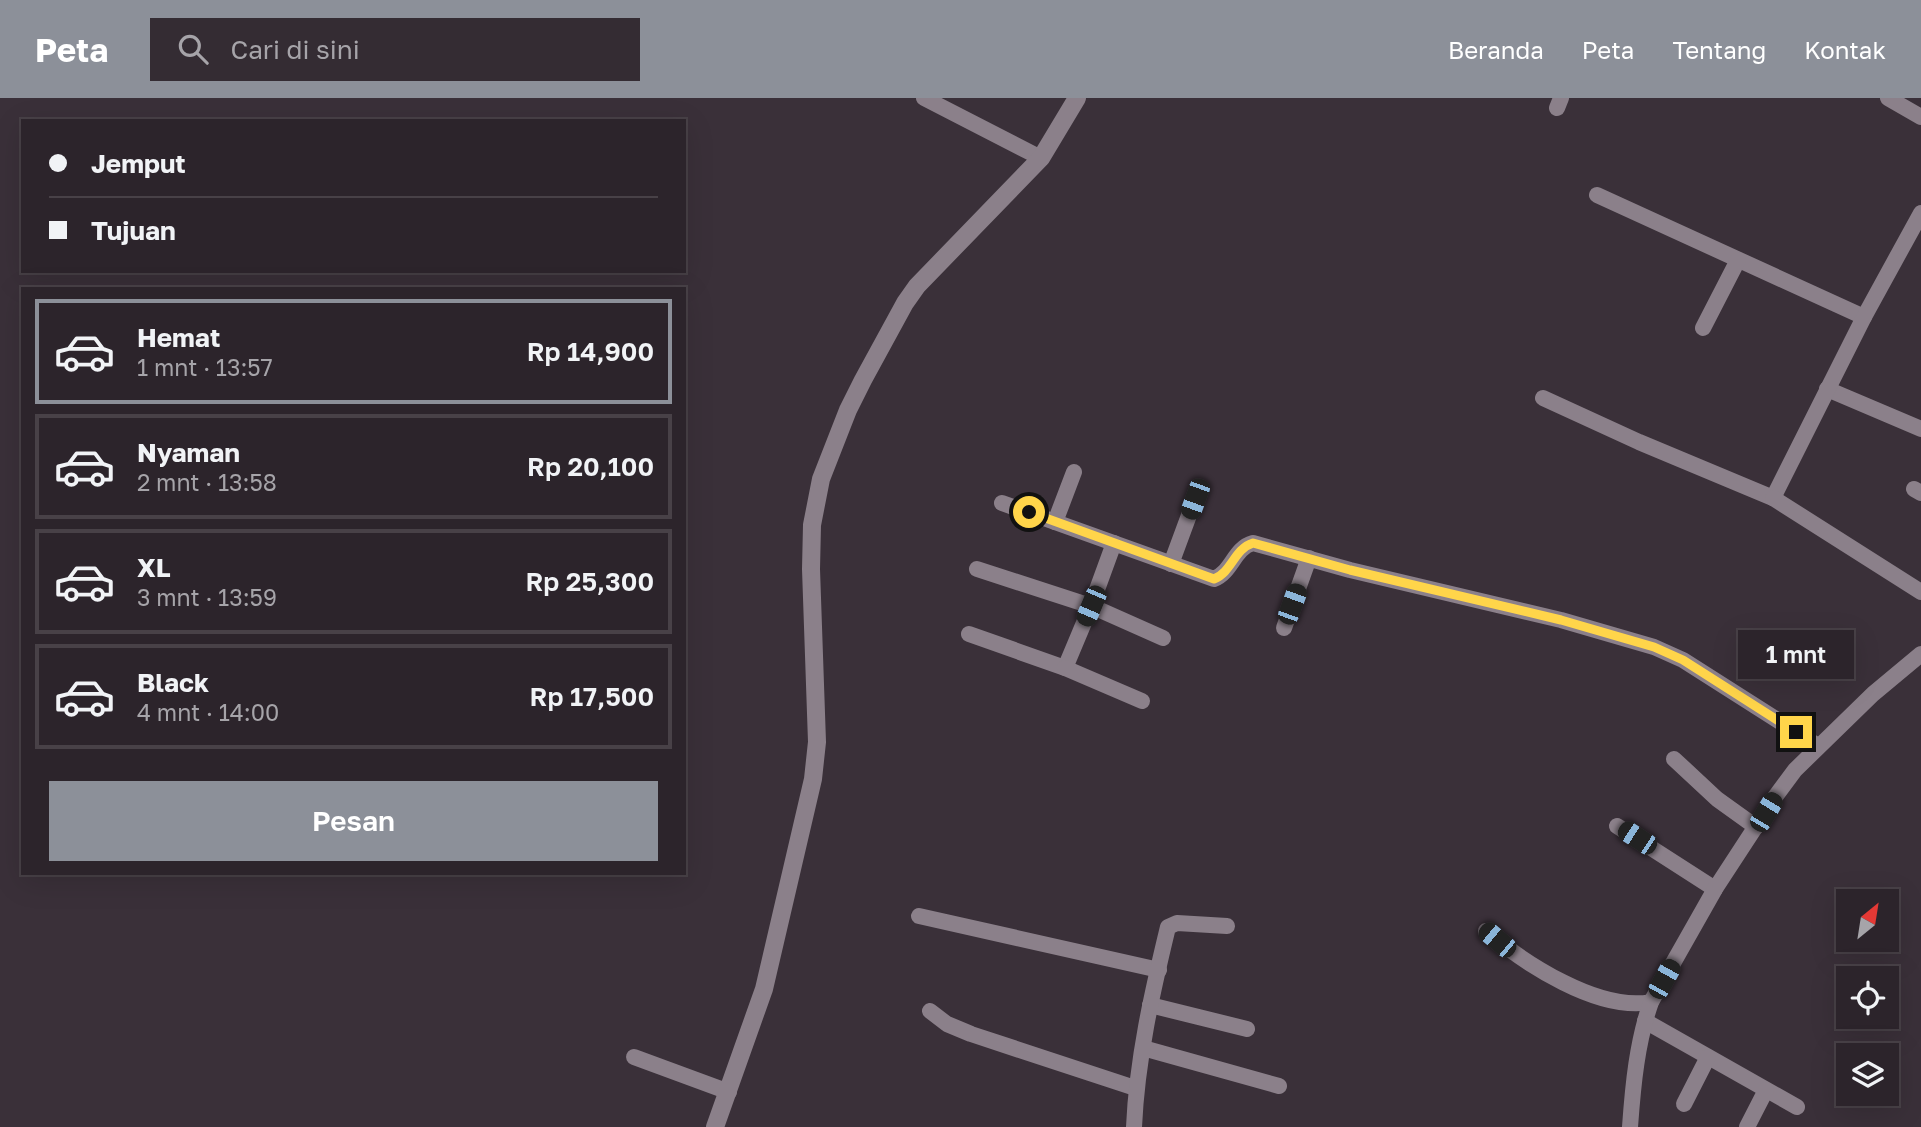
<!DOCTYPE html>
<html lang="id">
<meta charset="utf-8">
<style>
body{margin:0;font-family:"Golos Text",sans-serif;background:#342c33;color:#f1f3f6;height:100vh;display:flex;flex-direction:column;font-size:26px;white-space:nowrap}
*{box-sizing:border-box;margin:0}
p{font-size:23px;color:#a6a4a9}
.icon{flex:none;width:38px;height:38px;fill:none;stroke:currentColor;stroke-width:2;stroke-linecap:round;stroke-linejoin:round}
.map{position:relative;flex:1;overflow:hidden}
.side{position:absolute;left:21px;top:189px;width:665px;height:588px;display:flex;flex-direction:column;background:#2c242b;border-radius:0px;box-shadow:0 7px 28px #0002,0 0 0 2px #484147}
.side>*{flex:none}
.banner{position:absolute;left:21px;top:21px;width:665px;height:154px;border-radius:0px;box-shadow:0 7px 28px #0002,0 0 0 2px #484147;display:grid;align-content:center;height:154px;padding:0 28px;background:#2c242b}
.needle{width:46px;rotate:30deg}
.buttons{position:absolute;left:1836px;top:791px;display:grid;gap:14px}
.buttons a{display:grid;place-items:center;width:63px;height:63px;border-radius:0px;background:#2c242b;box-shadow:0 7px 28px #0002,0 0 0 2px #484147;font-size:35px}
.end{position:absolute;width:32px;height:32px;margin:-16px;border:9px solid #ffd54a;background:#111;box-shadow:0 0 0 4px #111}
.from{border-radius:50%}
.bubble{position:absolute;height:49px;border-radius:0px;background:#2c242b;box-shadow:0 7px 28px #0002,0 0 0 2px #484147;font-size:23px;font-weight:600;line-height:49px;text-align:center}
.car{position:absolute;width:21px;height:42px;margin:-21px -10px;border-radius:9px;box-shadow:0 0 5px 2px #0007;background:linear-gradient(#222 24%,#8ab4d8 0 40%,#222 0 76%,#8ab4d8 0 86%,#222 0)}
.banner b{display:flex;align-items:center;gap:24px;height:66px;font-size:26px}
.banner b+b{border-top:2px solid #484147}
.banner i{width:18px;height:18px;background:#f1f3f6}
ul{padding:12px 0 0;list-style:none}
li{display:flex;align-items:center;gap:21px;height:105px;margin:0 14px 10px;padding:0 14px;border:4px solid #484147;border-radius:0px}
li div{flex:1}
li b{display:block;font-size:26px}
li em{font-style:normal;font-weight:600}
li.active{border-color:#8c9099}
li>.icon{width:63px;height:63px;stroke-width:1.5}
.button{display:flex;gap:14px;margin-top:auto;padding:14px 28px}
.button a{flex:1;height:80px;border-radius:0px;background:#8c9099;color:#fff;font-size:28px;font-weight:600;line-height:80px;text-align:center}
header{display:flex;align-items:center;gap:42px;box-sizing:border-box;height:98px;padding:0 35px;background:#8c9099;color:#fff}
header strong{font-size:33px}
nav{display:flex;gap:38px;margin-inline-start:auto;font-size:24px}
.search{width:490px;height:63px;background:#342c33;display:flex;align-items:center;gap:18px;box-sizing:border-box;padding:0 24px;border-radius:0px;color:#a6a4a9;font-size:26px}
.map>svg:first-child{display:block}
.lines{fill:none;stroke-linecap:round;stroke-linejoin:round}
.street{stroke:#8b808a;stroke-width:16}
.secondary{stroke:#8b808a;stroke-width:18}
.route{stroke:#ffd54a;stroke-width:9}
</style>
<header>
<strong>Peta</strong>
<div class="search"><svg class="icon" aria-label="search" viewBox="0 0 24 24"><circle cx="10" cy="10" r="6"/><path d="M15 15l6 6"/></svg>Cari di sini</div>
<nav><a>Beranda</a><a>Peta</a><a>Tentang</a><a>Kontak</a></nav>
</header>
<div class="map">
<svg width="1921" height="1029" viewBox="0 0 1921 1029">
<rect width="100%" height="100%" fill="#3a3039"/>
<g class="lines">
<!-- street -->
<g class="street">
<path d="M924,0L1041,60"/>
<path d="M1888,0L1921,19"/>
<path d="M1557,10L1561,0"/>
<path d="M1597,97L1864,219"/>
<path d="M1703,230L1738,162"/>
<path d="M1827,291L1921,331"/>
<path d="M1543,300L1639,344L1773,400L1864,219L1921,115"/>
<path d="M1914,391L1921,395"/>
<path d="M1773,400L1921,494"/>
<path d="M1002,405L1214,481C1232,474 1234,450 1253,445L1350,472L1561,522L1654,549L1683,562L1818,648"/>
<path d="M1055,424L1074,374"/>
<path d="M1171,466L1195,401"/>
<path d="M977,471L1091,508L1163,540"/>
<path d="M1284,530L1309,460"/>
<path d="M969,536L1065,570L1091,508L1114,445"/>
<path d="M1065,570L1142,603"/>
<path d="M1674,661L1717,701L1756,729"/>
<path d="M1617,728L1715,791"/>
<path d="M919,818L1159,872"/>
<path d="M1486,833C1524,865 1598,914 1651,904"/>
<path d="M1150,907L1247,931"/>
<path d="M930,913L947,926L971,936L1135,990"/>
<path d="M1645,923L1797,1009"/>
<path d="M1143,950L1279,988"/>
<path d="M634,959L729,994"/>
<path d="M1684,1006L1708,959"/>
<path d="M1134,1029C1137,961 1152,895 1168,829L1177,825L1227,828"/>
<path d="M1630,1029C1633,987 1637,944 1651,904L1715,791L1775,699L1795,672L1873,596L1921,556"/>
<path d="M1747,1029L1766,992"/>
</g>
<!-- secondary -->
<path class="secondary" d="M715,1029L764,891L813,681L817,644L811,471L812,427L821,381L848,312L863,282L905,205L917,188L1041,60L1077,0"/>
</g>
<g class="lines">
<!-- route -->
<path class="route" d="M1029,414L1214,481C1232,474 1234,451 1253,445L1350,472L1561,522L1654,549L1683,562L1796,634"/>
</g>
</svg>
<div class="buttons">
<a><svg class="needle" viewBox="-14 -14 28 28"><path d="M0-13l5 13h-10z" fill="#e53935"/><path d="M0 13l5-13h-10z" fill="#a6a4a9"/></svg></a>
<a><svg class="icon" aria-label="locate" viewBox="0 0 24 24"><circle cx="12" cy="12" r="6"/><path d="M12 2v4M12 18v4M2 12h4M18 12h4"/></svg></a>
<a><svg class="icon" aria-label="layers" viewBox="0 0 24 24"><path d="M12 4l9 5-9 5-9-5zM3 14l9 5 9-5"/></svg></a>
</div>
<i class="end from" style="left:1029px;top:414px"></i>
<i class="end" style="left:1796px;top:634px"></i>
<div class="bubble" style="left:1738px;top:532px;width:116px">1 mnt</div>
<i class="car" style="left:1195px;top:401px;rotate:200deg"></i>
<i class="car" style="left:1292px;top:506px;rotate:20deg"></i>
<i class="car" style="left:1091px;top:508px;rotate:203deg"></i>
<i class="car" style="left:1766px;top:714px;rotate:31deg"></i>
<i class="car" style="left:1637px;top:740px;rotate:303deg"></i>
<i class="car" style="left:1497px;top:842px;rotate:310deg"></i>
<i class="car" style="left:1664px;top:881px;rotate:29deg"></i>
<div class="banner">
<b><i class="from"></i>Jemput</b>
<b><i></i>Tujuan</b>
</div>
<section class="side">
<ul>
<li class="active"><svg class="icon" aria-label="car" viewBox="0 0 24 24"><path d="M5 17H2v-5l4-1 3-4h7l3 4 3 1v5h-3M9 17h6M6 11h13"/><circle cx="7" cy="17" r="2"/><circle cx="17" cy="17" r="2"/></svg><div><b>Hemat</b><p>1 mnt · 13:57</p></div><em>Rp 14,900</em></li>
<li><svg class="icon" aria-label="car" viewBox="0 0 24 24"><path d="M5 17H2v-5l4-1 3-4h7l3 4 3 1v5h-3M9 17h6M6 11h13"/><circle cx="7" cy="17" r="2"/><circle cx="17" cy="17" r="2"/></svg><div><b>Nyaman</b><p>2 mnt · 13:58</p></div><em>Rp 20,100</em></li>
<li><svg class="icon" aria-label="car" viewBox="0 0 24 24"><path d="M5 17H2v-5l4-1 3-4h7l3 4 3 1v5h-3M9 17h6M6 11h13"/><circle cx="7" cy="17" r="2"/><circle cx="17" cy="17" r="2"/></svg><div><b>XL</b><p>3 mnt · 13:59</p></div><em>Rp 25,300</em></li>
<li><svg class="icon" aria-label="car" viewBox="0 0 24 24"><path d="M5 17H2v-5l4-1 3-4h7l3 4 3 1v5h-3M9 17h6M6 11h13"/><circle cx="7" cy="17" r="2"/><circle cx="17" cy="17" r="2"/></svg><div><b>Black</b><p>4 mnt · 14:00</p></div><em>Rp 17,500</em></li>
</ul>
<div class="button"><a>Pesan</a></div>
</section>
</div>
